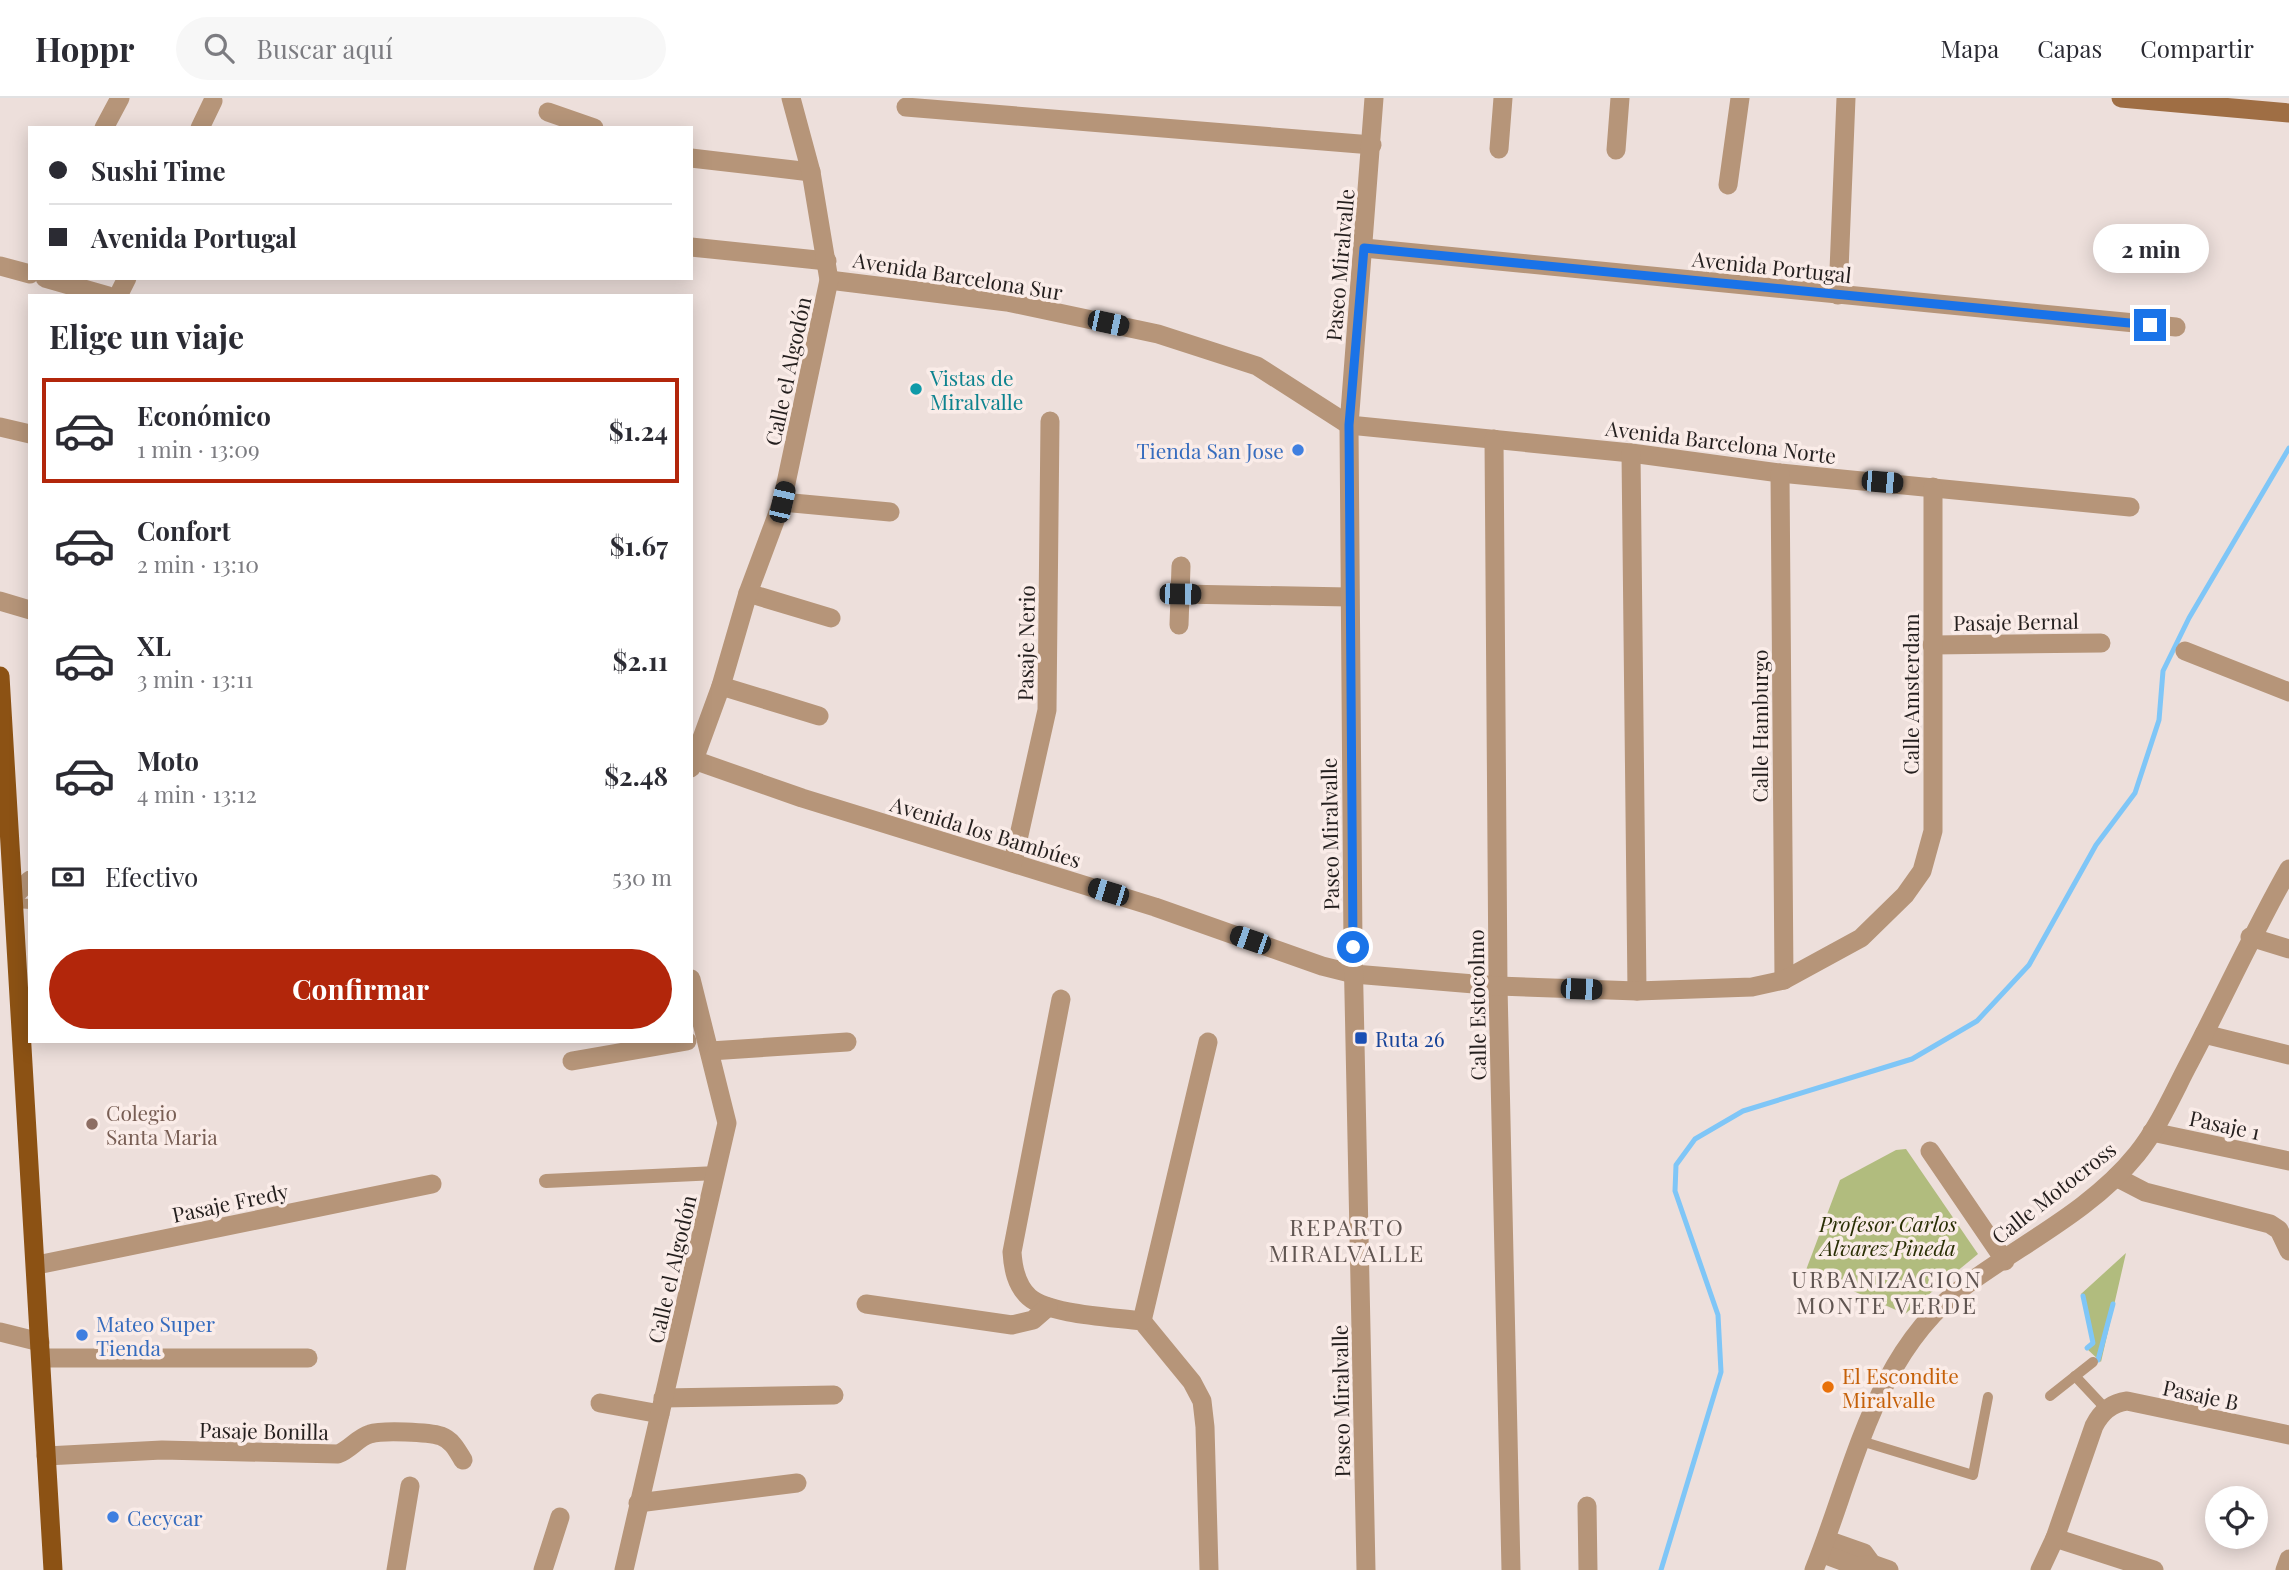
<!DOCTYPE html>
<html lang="es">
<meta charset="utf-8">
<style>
body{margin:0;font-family:"Playfair Display",serif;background:#f7f7f7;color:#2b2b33;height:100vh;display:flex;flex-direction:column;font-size:26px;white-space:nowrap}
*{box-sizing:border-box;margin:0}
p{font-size:23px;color:#7c7c81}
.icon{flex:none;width:38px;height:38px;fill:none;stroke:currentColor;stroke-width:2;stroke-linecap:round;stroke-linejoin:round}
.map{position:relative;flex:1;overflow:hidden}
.drawer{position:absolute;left:28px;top:196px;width:665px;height:749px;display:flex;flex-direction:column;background:#fff;border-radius:0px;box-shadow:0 4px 18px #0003}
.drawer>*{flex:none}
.guide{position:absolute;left:28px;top:28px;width:665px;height:154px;border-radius:0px;box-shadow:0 4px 18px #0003;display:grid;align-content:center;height:154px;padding:0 21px;background:#fff}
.tools{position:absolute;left:2205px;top:1388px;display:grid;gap:14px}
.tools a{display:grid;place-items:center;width:63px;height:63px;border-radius:50%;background:#fff;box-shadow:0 4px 18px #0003;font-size:35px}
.end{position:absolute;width:32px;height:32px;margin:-16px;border:9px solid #1a73e8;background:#fff;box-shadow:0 0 0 4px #fff}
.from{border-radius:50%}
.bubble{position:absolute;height:49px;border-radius:24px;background:#fff;box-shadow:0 4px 18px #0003;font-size:23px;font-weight:700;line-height:49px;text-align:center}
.car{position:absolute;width:21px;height:42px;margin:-21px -10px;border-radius:9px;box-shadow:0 0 5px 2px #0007;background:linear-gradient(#222 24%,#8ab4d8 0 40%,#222 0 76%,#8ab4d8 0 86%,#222 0)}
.guide b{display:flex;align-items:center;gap:24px;height:66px;font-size:26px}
.guide b+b{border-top:2px solid #e1e1e2}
.guide i{width:18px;height:18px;background:#2b2b33}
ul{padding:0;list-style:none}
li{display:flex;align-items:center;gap:21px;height:105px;margin:0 14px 10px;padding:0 7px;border:4px solid transparent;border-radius:0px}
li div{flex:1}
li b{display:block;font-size:26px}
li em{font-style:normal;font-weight:700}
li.active{border-color:#b2260b}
li>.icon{width:63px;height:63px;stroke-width:1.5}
h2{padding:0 21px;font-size:32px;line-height:84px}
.pay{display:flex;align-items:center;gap:18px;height:77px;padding:0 21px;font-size:26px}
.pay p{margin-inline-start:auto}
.cta{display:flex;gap:14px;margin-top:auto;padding:14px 21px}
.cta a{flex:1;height:80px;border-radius:42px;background:#b2260b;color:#fff;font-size:28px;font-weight:700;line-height:80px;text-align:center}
header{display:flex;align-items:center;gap:42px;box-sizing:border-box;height:98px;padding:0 35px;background:#fff;border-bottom:2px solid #e1e1e2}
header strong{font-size:33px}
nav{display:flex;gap:38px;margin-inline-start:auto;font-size:24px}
.search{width:490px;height:63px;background:#f7f7f7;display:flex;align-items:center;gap:18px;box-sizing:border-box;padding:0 24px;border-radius:38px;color:#7c7c81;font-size:26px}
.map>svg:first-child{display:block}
.green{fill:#b1bc7e}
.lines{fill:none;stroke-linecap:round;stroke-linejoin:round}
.stream{stroke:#7fc6f7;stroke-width:5}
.service{stroke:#b69579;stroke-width:10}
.pedestrian{stroke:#b69579;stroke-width:14}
.minor{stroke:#b69579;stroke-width:19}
.tertiary{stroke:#b69579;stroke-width:19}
.secondary{stroke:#9f6e44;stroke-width:19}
.primary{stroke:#8c5214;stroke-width:19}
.route{stroke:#1a73e8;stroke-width:9}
.culture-dot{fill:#0f9aa8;stroke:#faece8;stroke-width:2.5}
.shop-dot{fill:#3f7fe0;stroke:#faece8;stroke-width:2.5}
.transit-dot{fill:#1a4fb4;stroke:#faece8;stroke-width:2.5}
.education-dot{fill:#8d6e63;stroke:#faece8;stroke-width:2.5}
.food-dot{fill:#e8710a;stroke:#faece8;stroke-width:2.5}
.labels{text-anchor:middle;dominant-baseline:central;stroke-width:7;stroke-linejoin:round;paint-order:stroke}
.street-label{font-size:21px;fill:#241f1e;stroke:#faece8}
.culture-label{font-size:21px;fill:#0d838f;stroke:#faece8;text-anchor:start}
.shop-label{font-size:21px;fill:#366cbe;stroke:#faece8;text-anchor:start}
.transit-label{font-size:21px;fill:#164399;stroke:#faece8;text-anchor:start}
.education-label{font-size:21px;fill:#785e54;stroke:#faece8;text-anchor:start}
.park-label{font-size:21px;font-style:italic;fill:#292e04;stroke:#faece8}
.food-label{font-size:21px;fill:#c56008;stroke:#faece8;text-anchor:start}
.neighbourhood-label{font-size:23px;letter-spacing:2px;fill:#605551;stroke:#faece8}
</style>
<header>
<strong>Hoppr</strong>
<div class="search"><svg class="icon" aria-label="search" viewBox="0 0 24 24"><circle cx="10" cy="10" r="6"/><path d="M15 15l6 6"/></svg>Buscar aquí</div>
<nav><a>Mapa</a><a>Capas</a><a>Compartir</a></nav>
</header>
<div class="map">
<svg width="2289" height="1472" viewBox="0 0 2289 1472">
<rect width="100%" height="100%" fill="#eddfdb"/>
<!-- green -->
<g class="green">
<path d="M1906,1051L1978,1156L1905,1216L1806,1172L1840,1082L1896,1052Z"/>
<path d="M2126,1155L2101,1264L2086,1250L2092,1244L2081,1196Z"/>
</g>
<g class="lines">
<!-- stream -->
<g class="stream">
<path d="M2083,1198L2093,1245L2087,1250"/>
<path d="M2098,1262L2113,1206"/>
<path d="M1661,1472L1721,1274L1718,1217L1675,1093L1676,1067L1695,1041L1743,1013L1912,961L1977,923L2029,867L2096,747L2135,695L2159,622L2163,573L2189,520L2289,350"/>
</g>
<!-- service -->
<g class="service">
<path d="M16,805L30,806"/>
<path d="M2075,1278L2106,1311"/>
<path d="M2050,1298L2093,1264"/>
<path d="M1861,1343L1973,1377L1988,1299"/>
</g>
<!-- pedestrian -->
<path class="pedestrian" d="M546,1083L717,1075"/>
<!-- minor -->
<g class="minor">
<path d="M906,9L1372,47"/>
<path d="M548,14L594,30"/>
<path d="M104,30L120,0"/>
<path d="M200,30L213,3"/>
<path d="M1499,51L1503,0"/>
<path d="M1616,52L1620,0"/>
<path d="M691,60L811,74"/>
<path d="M1728,87L1740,0"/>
<path d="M691,149L827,163"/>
<path d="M1364,150L2176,229"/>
<path d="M0,168L30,176"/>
<path d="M45,180L108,198"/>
<path d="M829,182L1007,204L1158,236L1257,268L1349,327L1631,355L1780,375L2130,409"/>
<path d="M1838,197L1846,0"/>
<path d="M118,198L127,180"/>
<path d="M0,329L30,336"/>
<path d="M1494,341L1498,888L1511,1472"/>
<path d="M1631,355L1637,893"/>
<path d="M1780,375L1784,882"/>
<path d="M782,404L890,414"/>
<path d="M748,495L831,520"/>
<path d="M1180,496L1349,499"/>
<path d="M0,503L30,512"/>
<path d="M1179,527L1181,468"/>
<path d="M1932,547L2101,545"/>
<path d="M2185,553L2289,594"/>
<path d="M721,588L819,618"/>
<path d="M691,661L802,700L1155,809L1322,868L1354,876L1498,888L1637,893L1752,889L1784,882L1861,840L1905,797L1922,773L1933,733V389"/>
<path d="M1013,764L1047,612L1050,323"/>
<path d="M15,797L30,782"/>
<path d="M2250,839L2289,851"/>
<path d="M1061,901L1012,1154C1013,1170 1016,1187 1029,1199C1049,1217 1115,1219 1142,1223L1192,1284L1202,1303L1205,1329L1209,1472"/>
<path d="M2204,936L2289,957"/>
<path d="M710,953L847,944"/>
<path d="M572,963L687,943"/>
<path d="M2152,1034L2289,1063"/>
<path d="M1930,1053L2005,1163"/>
<path d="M2116,1079L2145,1094L2270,1126L2279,1132L2289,1153"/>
<path d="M37,1167L432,1086"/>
<path d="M866,1206L1012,1227L1033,1222L1048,1209"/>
<path d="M1142,1223L1208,944"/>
<path d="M0,1234L40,1244"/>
<path d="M41,1260H308"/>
<path d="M663,1300L834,1297"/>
<path d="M600,1305L660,1316"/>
<path d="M46,1358L162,1352L338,1356C351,1351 357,1340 370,1336C382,1332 429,1334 441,1338C452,1342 457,1352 463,1362"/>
<path d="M638,1405L797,1385"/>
<path d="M1587,1408L1588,1472"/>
<path d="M2055,1440L2154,1472"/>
<path d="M1827,1442L1864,1455L1872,1466"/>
<path d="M1821,1455L1858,1469L1872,1466L1889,1472"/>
<path d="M396,1472L410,1388"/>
<path d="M543,1472L560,1419"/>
<path d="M1366,1472L1353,849L1349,327L1374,0"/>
<path d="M1814,1472C1854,1373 1874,1254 1966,1187C2023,1145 2092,1112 2137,1056C2158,1030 2172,998 2187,969C2222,903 2252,836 2289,771"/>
<path d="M2040,1472L2055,1440L2094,1328C2101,1314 2111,1305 2127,1303L2289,1337"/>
<path d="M2285,1472L2289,1461"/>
</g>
<!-- tertiary -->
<g class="tertiary">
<path d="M691,670L721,588L748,495L782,404L829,182L811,74L791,0"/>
<path d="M624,1472L727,1025L691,881"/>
</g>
<!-- secondary -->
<path class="secondary" d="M2121,0L2289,15"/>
<!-- primary -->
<path class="primary" d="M0,578L53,1472"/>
</g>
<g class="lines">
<!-- route -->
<path class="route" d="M1353,849L1349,327L1364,150L2150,227"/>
</g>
<!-- markers -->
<circle class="culture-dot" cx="916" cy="291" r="7"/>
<g class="shop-dot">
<circle cx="1298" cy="352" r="7"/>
<circle cx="82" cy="1237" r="7"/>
<circle cx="113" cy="1419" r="7"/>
</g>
<rect class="transit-dot" x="1354" y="933" width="14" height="14" rx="3.5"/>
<circle class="education-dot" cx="92" cy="1026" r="7"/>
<circle class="food-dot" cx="1828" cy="1289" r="7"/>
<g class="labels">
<!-- street labels -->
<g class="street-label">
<text transform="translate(1339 167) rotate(-85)">Paseo Miralvalle</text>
<text transform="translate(1772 168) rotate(6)">Avenida Portugal</text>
<text transform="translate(958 177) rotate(9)">Avenida Barcelona Sur</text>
<text transform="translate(787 273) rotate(-78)">Calle el Algodón</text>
<text transform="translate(1721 343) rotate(7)">Avenida Barcelona Norte</text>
<text transform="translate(2016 523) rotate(-1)">Pasaje Bernal</text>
<text transform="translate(1025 545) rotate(-89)">Pasaje Nerio</text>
<text transform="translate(1910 596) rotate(-90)">Calle Amsterdam</text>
<text transform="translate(1759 628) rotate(-90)">Calle Hamburgo</text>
<text transform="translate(986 733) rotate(17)">Avenida los Bambúes</text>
<text transform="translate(1329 736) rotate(-91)">Paseo Miralvalle</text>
<text transform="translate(1476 907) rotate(-91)">Calle Estocolmo</text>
<text transform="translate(2225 1026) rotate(12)">Pasaje 1</text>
<text transform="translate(2053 1094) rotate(-38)">Calle Motocross</text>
<text transform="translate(230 1104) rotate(-12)">Pasaje Fredy</text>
<text transform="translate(671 1171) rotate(-77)">Calle el Algodón</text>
<text transform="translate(2201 1296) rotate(12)">Pasaje B</text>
<text transform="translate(1340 1303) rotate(-91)">Paseo Miralvalle</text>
<text transform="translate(264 1332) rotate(1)">Pasaje Bonilla</text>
</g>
<!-- culture labels -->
<g class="culture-label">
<text x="930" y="279">Vistas de<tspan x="930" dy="24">Miralvalle</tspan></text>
</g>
<!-- shop labels -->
<g class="shop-label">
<text x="1284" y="352" text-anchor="end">Tienda San Jose</text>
<text x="96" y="1225">Mateo Super<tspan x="96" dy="24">Tienda</tspan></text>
<text x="127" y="1419">Cecycar</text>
</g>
<!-- transit labels -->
<g class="transit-label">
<text x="1375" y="940">Ruta 26</text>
</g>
<!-- education labels -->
<g class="education-label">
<text x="106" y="1014">Colegio<tspan x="106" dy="24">Santa Maria</tspan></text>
</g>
<!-- park labels -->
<g class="park-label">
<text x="1888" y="1125">Profesor Carlos<tspan x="1888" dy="24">Alvarez Pineda</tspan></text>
</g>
<!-- food labels -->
<g class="food-label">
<text x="1842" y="1277">El Escondite<tspan x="1842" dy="24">Miralvalle</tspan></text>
</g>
<!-- neighbourhood labels -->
<g class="neighbourhood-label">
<text x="1347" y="1128">REPARTO<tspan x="1347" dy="26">MIRALVALLE</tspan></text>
<text x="1887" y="1180">URBANIZACION<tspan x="1887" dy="26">MONTE VERDE</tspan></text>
</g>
</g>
</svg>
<div class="tools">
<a><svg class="icon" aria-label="locate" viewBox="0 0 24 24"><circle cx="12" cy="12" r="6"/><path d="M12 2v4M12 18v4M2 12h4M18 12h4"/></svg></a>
</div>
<i class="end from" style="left:1353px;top:849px"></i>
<i class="end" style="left:2150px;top:227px"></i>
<div class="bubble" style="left:2093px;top:126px;width:116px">2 min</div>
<i class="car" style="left:1108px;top:225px;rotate:102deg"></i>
<i class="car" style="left:1882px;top:384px;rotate:95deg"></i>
<i class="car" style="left:782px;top:404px;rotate:13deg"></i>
<i class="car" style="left:1180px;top:496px;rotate:91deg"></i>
<i class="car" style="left:1108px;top:794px;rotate:287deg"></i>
<i class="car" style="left:1250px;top:842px;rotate:289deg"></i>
<i class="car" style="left:1581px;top:891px;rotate:92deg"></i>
<div class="guide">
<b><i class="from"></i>Sushi Time</b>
<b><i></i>Avenida Portugal</b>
</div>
<section class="drawer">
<h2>Elige un viaje</h2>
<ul>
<li class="active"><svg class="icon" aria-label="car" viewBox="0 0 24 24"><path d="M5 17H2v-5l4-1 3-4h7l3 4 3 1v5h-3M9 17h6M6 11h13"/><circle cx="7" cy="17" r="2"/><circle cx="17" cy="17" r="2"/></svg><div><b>Económico</b><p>1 min · 13:09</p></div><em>$1.24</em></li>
<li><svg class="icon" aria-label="car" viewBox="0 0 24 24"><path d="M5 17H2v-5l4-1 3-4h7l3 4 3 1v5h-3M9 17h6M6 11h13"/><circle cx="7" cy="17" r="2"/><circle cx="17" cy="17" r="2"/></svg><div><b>Confort</b><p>2 min · 13:10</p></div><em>$1.67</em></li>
<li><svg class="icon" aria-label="car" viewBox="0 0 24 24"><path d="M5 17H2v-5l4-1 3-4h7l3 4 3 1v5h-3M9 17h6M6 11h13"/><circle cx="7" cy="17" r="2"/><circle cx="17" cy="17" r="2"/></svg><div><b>XL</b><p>3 min · 13:11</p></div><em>$2.11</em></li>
<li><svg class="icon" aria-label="car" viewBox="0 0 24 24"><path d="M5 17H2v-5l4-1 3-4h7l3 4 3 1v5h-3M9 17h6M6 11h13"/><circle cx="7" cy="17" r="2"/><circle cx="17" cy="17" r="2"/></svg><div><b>Moto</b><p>4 min · 13:12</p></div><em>$2.48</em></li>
</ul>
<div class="pay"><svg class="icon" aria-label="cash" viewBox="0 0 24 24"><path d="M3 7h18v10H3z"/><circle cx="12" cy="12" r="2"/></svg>Efectivo<p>530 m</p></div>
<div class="cta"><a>Confirmar</a></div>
</section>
</div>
